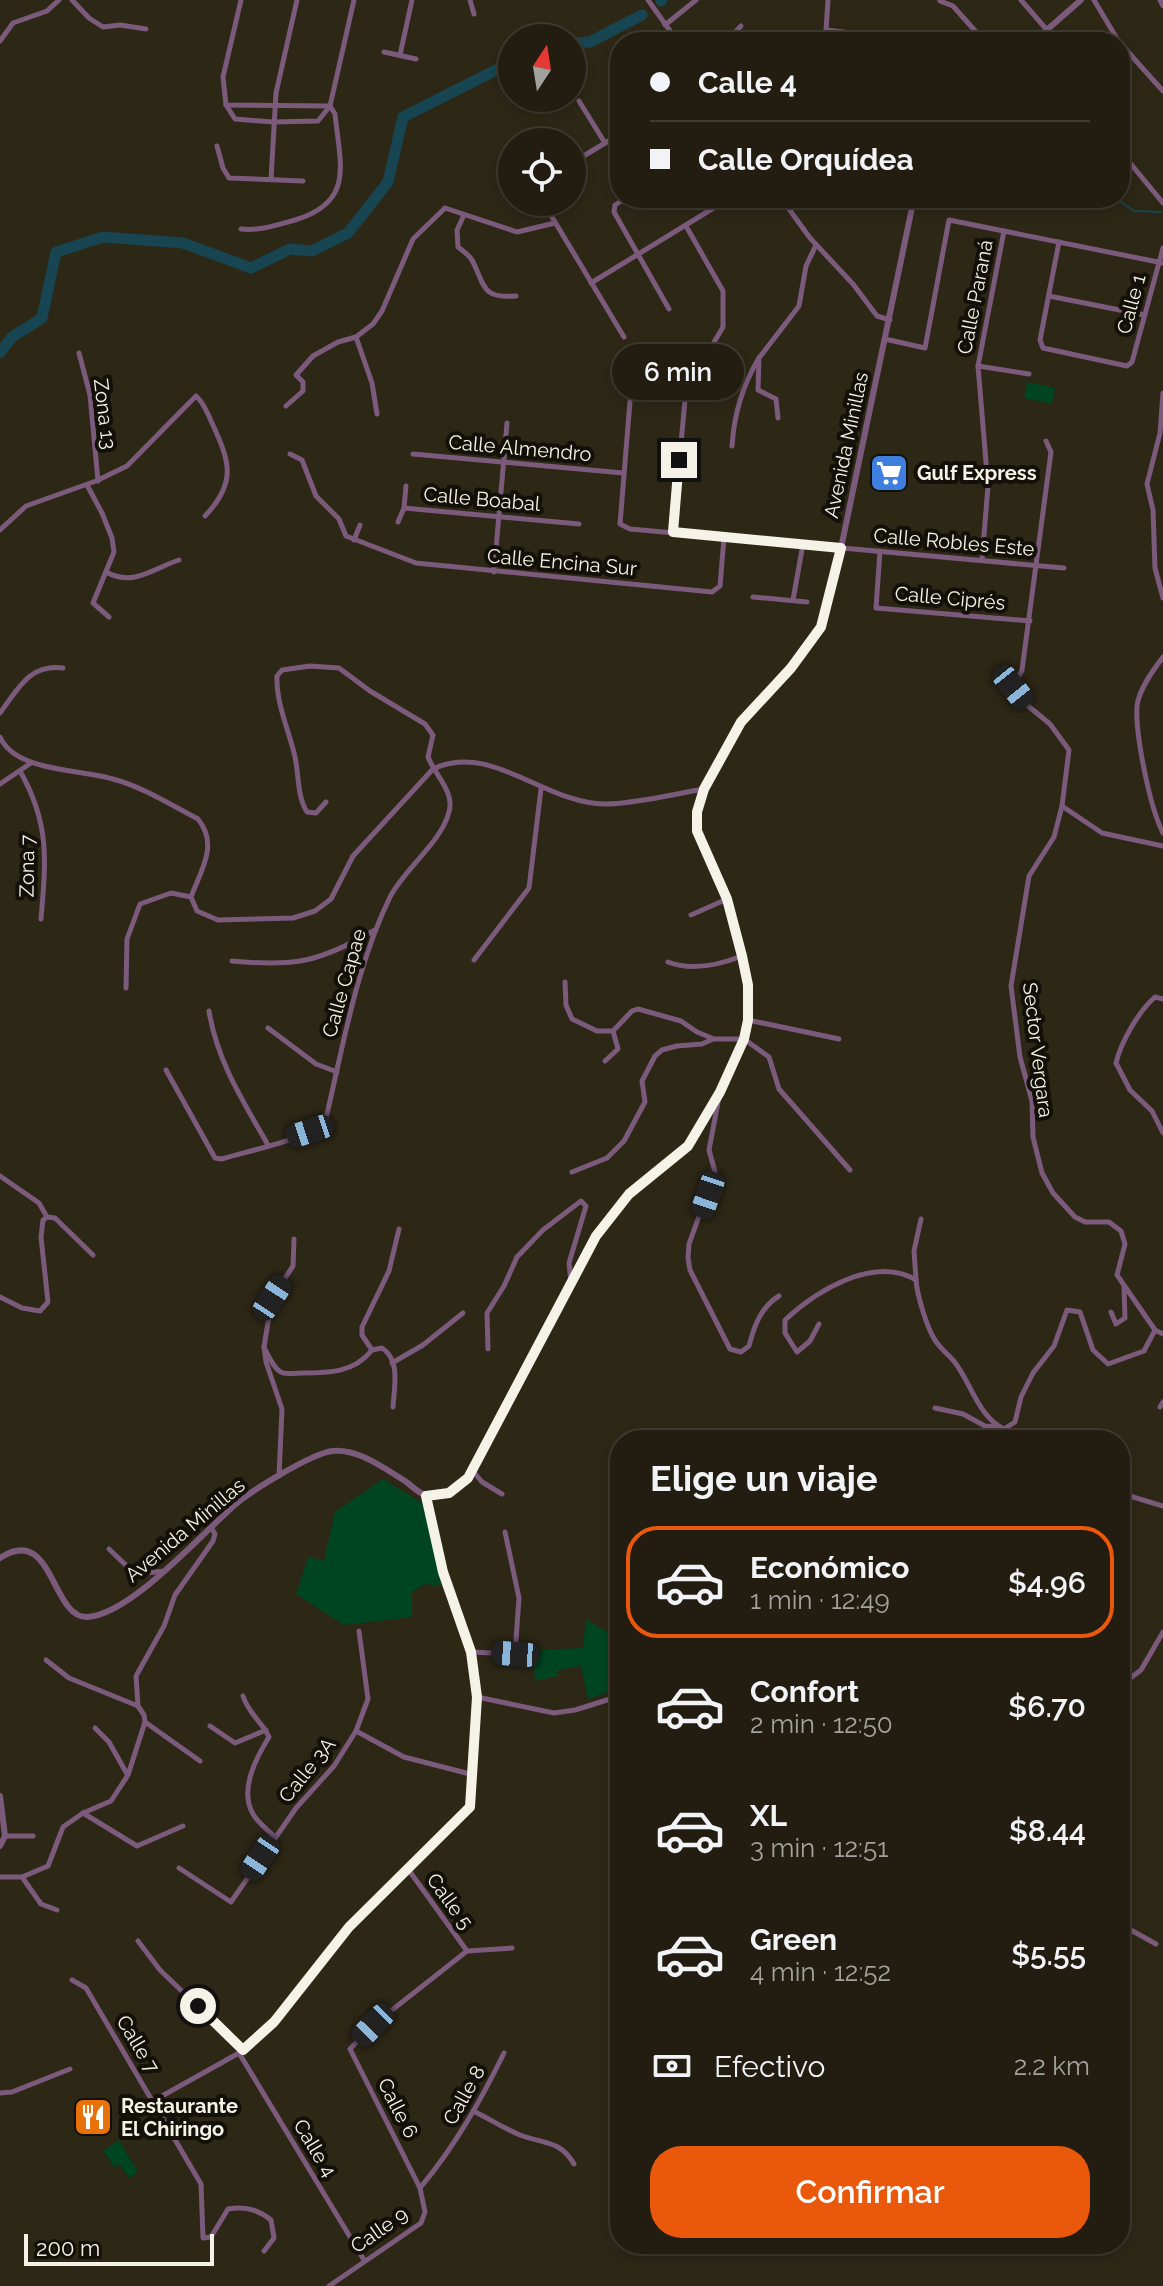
<!DOCTYPE html>
<html lang="es">
<meta charset="utf-8">
<style>
body{margin:0;font-family:Raleway,sans-serif;background:#2a2619;color:#f1f3f6;height:100vh;display:flex;flex-direction:column;font-size:30px;white-space:nowrap}
*{box-sizing:border-box;margin:0}
p{font-size:26px;color:#a2a29f}
.icon{flex:none;width:44px;height:44px;fill:none;stroke:currentColor;stroke-width:2;stroke-linecap:round;stroke-linejoin:round}
.map{position:relative;flex:1;overflow:hidden}
.side{position:absolute;left:610px;top:1430px;width:520px;height:824px;display:flex;flex-direction:column;background:#221d10;border-radius:32px;box-shadow:0 4px 12px #0003,0 0 0 2px #3f3b30}
.side>*{flex:none}
.hud{position:absolute;left:610px;top:32px;width:520px;height:176px;border-radius:32px;box-shadow:0 4px 12px #0003,0 0 0 2px #3f3b30;display:grid;align-content:center;height:176px;padding:0 40px;background:#221d10}
.needle{width:52px;rotate:12deg}
.fabs{position:absolute;left:498px;top:24px;display:grid;gap:16px}
.fabs a{display:grid;place-items:center;width:88px;height:88px;border-radius:50%;background:#221d10;box-shadow:0 4px 12px #0003,0 0 0 2px #3f3b30;font-size:40px}
.scale{position:absolute;left:24px;bottom:20px;width:190px;box-sizing:border-box;padding-left:8px;border:4px solid #f5f2e7;border-top:0;font-size:22px;line-height:28px;white-space:nowrap;color:#f5f2e7;-webkit-text-stroke:6px #131009;paint-order:stroke}
.end{position:absolute;width:36px;height:36px;margin:-18px;border:10px solid #f5f2e7;background:#111;box-shadow:0 0 0 4px #111}
.from{border-radius:50%}
.bubble{position:absolute;height:56px;border-radius:28px;background:#221d10;box-shadow:0 4px 12px #0003,0 0 0 2px #3f3b30;font-size:26px;font-weight:600;line-height:56px;text-align:center}
.car{position:absolute;width:24px;height:48px;margin:-24px -12px;border-radius:10px;box-shadow:0 0 6px 2px #0007;background:linear-gradient(#222 24%,#8ab4d8 0 40%,#222 0 76%,#8ab4d8 0 86%,#222 0)}
.hud b{display:flex;align-items:center;gap:28px;height:76px;font-size:30px}
.hud b+b{border-top:2px solid #3f3b30}
.hud i{width:20px;height:20px;background:#f1f3f6}
ul{padding:0;list-style:none}
li{display:flex;align-items:center;gap:24px;height:112px;margin:0 16px 12px;padding:0 24px;border:4px solid transparent;border-radius:32px}
li div{flex:1}
li b{display:block;font-size:30px}
li em{font-style:normal;font-weight:600}
li.current{border-color:#ea580c}
li>.icon{width:72px;height:72px;stroke-width:1.5}
h2{padding:0 40px;font-size:36px;line-height:96px}
.pay{display:flex;align-items:center;gap:20px;height:88px;padding:0 40px;font-size:30px}
.pay p{margin-inline-start:auto}
.primary-button{display:flex;gap:16px;margin-top:auto;padding:16px 40px}
.primary-button a{flex:1;height:92px;border-radius:32px;background:#ea580c;color:#fff;font-size:32px;font-weight:600;line-height:92px;text-align:center}
.map>svg:first-child{display:block}
.green{fill:#004522}
.lines{fill:none;stroke-linecap:round;stroke-linejoin:round}
.stream{stroke:#174551;stroke-width:2}
.river{stroke:#174551;stroke-width:11}
.minor{stroke:#7b5a7c;stroke-width:5}
.tertiary{stroke:#7b5a7c;stroke-width:6}
.route{stroke:#f5f2e7;stroke-width:10}
.labels{text-anchor:middle;dominant-baseline:central;stroke-width:8;stroke-linejoin:round;paint-order:stroke}
.street-label{font-size:20px;fill:#f5f2e7;stroke:#131009}
.poi-label{font-size:20px;font-weight:bold;fill:#f5f2e7;stroke:#131009;text-anchor:start}
</style>
<div class="map">
<svg width="1163" height="2286" viewBox="0 0 1163 2286">
<rect width="100%" height="100%" fill="#2d2716"/>
<!-- green -->
<g class="green">
<path d="M1027,382L1055,388L1052,404L1024,398Z"/>
<path d="M383,1479L424,1504L441,1576L440,1586L425,1584L412,1592V1617L344,1625L296,1594L308,1557L324,1561L335,1512Z"/>
<path d="M586,1620L620,1639V1688L588,1699L581,1666L557,1670L558,1676L535,1681L533,1650L583,1648Z"/>
<path d="M119,2140L138,2172L129,2178L119,2164L114,2167L103,2151Z"/>
</g>
<g class="lines">
<!-- stream -->
<g class="stream">
<path d="M1017,198C1027,204 1032,202 1043,198"/>
<path d="M1115,198L1134,211L1161,212"/>
</g>
<!-- river -->
<g class="river">
<path d="M661,1L662,0"/>
<path d="M572,43L590,42L642,15"/>
<path d="M0,353L12,337L42,318L56,252L103,237L183,243L251,268L290,249L312,251L348,233L388,182L403,117L512,62"/>
</g>
<!-- minor -->
<g class="minor">
<path d="M72,0L89,18L103,27L120,25L146,29"/>
<path d="M241,0L223,77L226,105L329,106"/>
<path d="M470,0L474,14"/>
<path d="M648,0L678,42"/>
<path d="M1021,0L1047,30"/>
<path d="M1094,0L1119,42"/>
<path d="M1160,0L1163,6"/>
<path d="M940,1L953,6L985,42"/>
<path d="M665,25L696,0"/>
<path d="M826,30L870,35"/>
<path d="M0,41L13,23L47,11L59,0"/>
<path d="M726,42L741,26"/>
<path d="M822,42L826,30L828,0"/>
<path d="M1120,43L1163,91"/>
<path d="M384,52L416,59"/>
<path d="M400,55L412,0"/>
<path d="M579,101L605,143"/>
<path d="M226,105L235,119L273,122L318,121L330,106L354,0"/>
<path d="M217,146L223,168L229,178L303,181"/>
<path d="M1125,157L1163,203"/>
<path d="M572,163L620,134"/>
<path d="M271,179L276,93L297,0"/>
<path d="M626,198L615,205L614,212L669,309"/>
<path d="M781,198L810,238L853,284L877,316L890,320"/>
<path d="M543,202L624,337"/>
<path d="M464,215L457,230L458,247C463,251 469,255 472,260C485,285 481,299 516,296"/>
<path d="M686,226L723,291V327L710,349"/>
<path d="M241,229C261,231 276,225 295,220C355,202 340,164 335,114L330,106"/>
<path d="M1059,242L1040,340L1043,348L1127,366L1132,362L1163,248"/>
<path d="M591,283L730,198"/>
<path d="M1049,296L1145,315"/>
<path d="M356,337L372,383L377,414"/>
<path d="M885,339L925,348L949,220L1163,263"/>
<path d="M79,353L90,395L98,481"/>
<path d="M978,366L1029,374"/>
<path d="M631,389L620,524L630,529L1064,568"/>
<path d="M1163,393L1160,433L1147,484L1153,510L1155,568L1163,598"/>
<path d="M286,406L303,391V382L296,375L313,356L338,342L356,337L373,324L382,311L413,239L445,208L517,232L555,223"/>
<path d="M778,418L776,399L758,390L759,358L799,306L806,266L816,245"/>
<path d="M1046,441L1051,452L1022,670L1013,687L1027,705L1050,724L1069,750L1062,806L1054,837L1029,876L1011,986L1020,1057L1032,1101L1033,1137L1042,1173L1053,1193L1075,1217L1085,1222H1109L1121,1231L1125,1244L1117,1275L1155,1330L1163,1334"/>
<path d="M732,446C734,414 742,386 759,358"/>
<path d="M290,454L302,460L316,496L339,519L346,536L416,563L712,592L720,586L724,538"/>
<path d="M413,454L623,473"/>
<path d="M87,485L102,513L112,538L114,552L93,603L109,617"/>
<path d="M404,508L579,524"/>
<path d="M398,522L404,508L406,486"/>
<path d="M0,530L26,506L96,481L127,466L196,396C205,404 207,413 212,423C230,462 237,482 205,516"/>
<path d="M673,532L686,389"/>
<path d="M354,540L360,525"/>
<path d="M880,551L876,608L1030,621"/>
<path d="M982,560L988,486L978,366L1004,231"/>
<path d="M106,572C133,587 152,569 179,560"/>
<path d="M494,572L507,423"/>
<path d="M753,597L807,602"/>
<path d="M793,600L803,544"/>
<path d="M1163,657C1153,670 1139,689 1137,706C1135,734 1150,808 1163,833"/>
<path d="M0,713C18,689 29,664 63,668"/>
<path d="M0,737C15,772 81,769 113,779C143,787 171,805 198,819C219,845 201,870 191,897L197,911L218,920L293,918L315,911L331,899L353,856L433,769C490,741 545,804 605,804C635,804 673,794 704,789"/>
<path d="M20,771C50,824 46,860 41,919"/>
<path d="M0,784L31,763"/>
<path d="M1062,806L1102,833L1163,846"/>
<path d="M691,915L727,899"/>
<path d="M474,960L529,888L541,789"/>
<path d="M232,961C295,967 320,962 375,930"/>
<path d="M668,962C691,971 719,965 742,956"/>
<path d="M565,982L566,1005L572,1019L597,1031H613L632,1011L638,1009L681,1021L697,1032L714,1039H744L769,1057L779,1089L850,1170"/>
<path d="M126,988L127,939L140,904L171,893L191,897"/>
<path d="M1163,999L1155,997C1138,1012 1121,1042 1116,1063L1130,1090L1152,1111L1163,1133"/>
<path d="M209,1011C217,1061 243,1101 268,1145"/>
<path d="M748,1020L839,1039"/>
<path d="M268,1028L316,1064L337,1072"/>
<path d="M605,1061L618,1049L613,1031"/>
<path d="M166,1070L215,1158L222,1159C244,1152 306,1139 320,1125C322,1123 326,1116 327,1114C344,1041 357,965 390,897C404,869 441,843 449,812C455,792 435,775 428,757L433,735L425,724L370,691L339,668L310,666L282,670L277,676C276,704 289,730 295,757C299,775 297,796 307,812L316,813L326,802"/>
<path d="M719,1097L709,1150L715,1172L689,1244L688,1258L690,1270L730,1349L741,1352L749,1346C754,1326 761,1307 779,1296"/>
<path d="M572,1172L607,1158L624,1141L645,1102L642,1081L655,1056L662,1050L677,1046L702,1044L713,1039"/>
<path d="M0,1176L39,1203L47,1217"/>
<path d="M916,1279L914,1251L921,1219"/>
<path d="M0,1297L22,1308L40,1311L48,1302L41,1237L43,1220L47,1217L55,1218L93,1255"/>
<path d="M1111,1312L1116,1324L1125,1318L1124,1287"/>
<path d="M819,1324L810,1341L797,1352L785,1333V1320C816,1291 874,1255 916,1280C917,1295 927,1328 935,1340C940,1349 950,1355 956,1364C971,1384 979,1417 1004,1429L1015,1422L1021,1397L1033,1373L1054,1346L1067,1310L1080,1312L1093,1350L1108,1364L1144,1351L1155,1330"/>
<path d="M264,1347C268,1355 274,1370 283,1373C288,1374 297,1373 302,1373C328,1373 354,1373 372,1350L362,1335V1327L389,1271L399,1229"/>
<path d="M488,1349L487,1313L504,1286L517,1257L543,1230L581,1201L586,1206L569,1263L571,1282"/>
<path d="M372,1350L382,1348C401,1360 394,1388 393,1407"/>
<path d="M392,1363L423,1345L463,1313"/>
<path d="M1160,1407L1163,1402"/>
<path d="M935,1408L963,1414L985,1426L997,1427"/>
<path d="M472,1470L482,1482L502,1494"/>
<path d="M279,1476L282,1409L266,1362L264,1347L272,1298L293,1266L294,1239"/>
<path d="M1120,1493L1163,1506"/>
<path d="M109,1549L135,1574L165,1571"/>
<path d="M620,1576L613,1589L620,1593"/>
<path d="M471,1652L515,1654L519,1598L505,1532"/>
<path d="M46,1660L69,1678L138,1706L144,1715L145,1722L200,1761"/>
<path d="M1120,1686L1141,1670L1163,1632"/>
<path d="M243,1696C249,1715 262,1721 269,1737C256,1758 239,1790 253,1814C258,1823 268,1830 275,1837"/>
<path d="M477,1697L554,1713L575,1710L620,1696"/>
<path d="M138,1706L136,1676L164,1626L175,1595L213,1541L215,1534L212,1529"/>
<path d="M210,1726L235,1743L266,1730"/>
<path d="M95,1728L109,1742L127,1774"/>
<path d="M356,1731L404,1757L474,1775"/>
<path d="M83,1813L137,1846L183,1826"/>
<path d="M5,1836H33"/>
<path d="M179,1868L231,1902L296,1808L334,1766L356,1731L368,1699L359,1631"/>
<path d="M408,1869L467,1951"/>
<path d="M0,1877H22L41,1904L57,1910"/>
<path d="M22,1877L48,1866L63,1827L83,1813L111,1801L128,1775L145,1722"/>
<path d="M1120,1924L1156,1944"/>
<path d="M138,1941L160,1970L243,2050"/>
<path d="M72,1980L86,1988L201,2184L203,2238L211,2237L228,2209C244,2206 258,2209 271,2220L274,2238L264,2251"/>
<path d="M239,2053L364,2260"/>
<path d="M0,2093L12,2092L70,2069"/>
<path d="M153,2101L239,2053L274,2022L349,1927L470,1807L477,1697L471,1652L443,1572L426,1496"/>
<path d="M475,2112C490,2119 505,2129 520,2135C544,2144 560,2140 574,2164"/>
<path d="M420,2188C455,2146 480,2102 504,2053"/>
<path d="M329,2286L421,2223L425,2212L420,2188L350,2049L373,2025L467,1951L512,1948"/>
</g>
<!-- tertiary -->
<g class="tertiary">
<path d="M1033,42L1081,0"/>
<path d="M0,1558C53,1523 51,1618 87,1617C131,1615 203,1532 236,1504C255,1488 304,1459 327,1452C353,1445 384,1468 405,1481C411,1485 418,1493 425,1495C430,1497 444,1495 449,1493C455,1490 462,1482 468,1478L596,1236L629,1194L688,1146L720,1092L744,1039L748,1020V995L742,956L727,899L697,831V812L704,789L741,722L791,668L821,627L841,548L914,198"/>
<path d="M0,1796L5,1836L0,1846"/>
</g>
</g>
<g class="lines">
<!-- route -->
<path class="route" d="M198,2006L243,2050L274,2022L349,1927L470,1807L477,1697L471,1652L443,1572L426,1496L449,1493L468,1478L596,1236L629,1194L688,1146L720,1092L744,1039L748,1020V985L742,956L727,899L697,831V812L704,789L741,722L791,668L821,627L841,548L673,532L679,460"/>
</g>
<!-- icons -->
<defs>
<g id="supermarket-square" transform="scale(2)"><rect x="-9" y="-9" width="18" height="18" rx="4" fill="#3f7fe0" stroke="#131009"/><path d="M-6-5.5h2.5l.6 2H6L4.5 2H-2.5L-4.4-4H-6ZM-1.5 3.2a1.3 1.3 0 1 0 .1 0ZM3 3.2a1.3 1.3 0 1 0 .1 0Z" fill="#fff"/></g>
<g id="restaurant-square" transform="scale(2)"><rect x="-9" y="-9" width="18" height="18" rx="4" fill="#e8710a" stroke="#131009"/><path d="M-5-6h1v4h1v-4h1v4h1v-4h1v5L-1.5 .5V6h-2V.5L-5-1ZM5-6V6H3V1.5H1.5Q1.5-4 5-6Z" fill="#fff"/></g>
</defs>
<g fill-rule="evenodd">
<use href="#supermarket-square" x="889" y="473"/>
<use href="#restaurant-square" x="93" y="2117"/>
</g>
<g class="labels">
<!-- street labels -->
<g class="street-label">
<text transform="translate(975 297) rotate(-79)">Calle Paraná</text>
<text transform="translate(1131 304) rotate(-75)">Calle 1</text>
<text transform="translate(105 414) rotate(83)">Zona 13</text>
<text transform="translate(846 445) rotate(-78)">Avenida Minillas</text>
<text transform="translate(520 448) rotate(5)">Calle Almendro</text>
<text transform="translate(482 499) rotate(5)">Calle Boabal</text>
<text transform="translate(954 542) rotate(5)">Calle Robles Este</text>
<text transform="translate(562 562) rotate(5)">Calle Encina Sur</text>
<text transform="translate(950 598) rotate(5)">Calle Ciprés</text>
<text transform="translate(27 866) rotate(-89)">Zona 7</text>
<text transform="translate(344 983) rotate(-74)">Calle Capae</text>
<text transform="translate(1038 1050) rotate(83)">Sector Vergara</text>
<text transform="translate(185 1530) rotate(-40)">Avenida Minillas</text>
<text transform="translate(307 1770) rotate(-51)">Calle 3A</text>
<text transform="translate(450 1901) rotate(54)">Calle 5</text>
<text transform="translate(138 2044) rotate(59)">Calle 7</text>
<text transform="translate(464 2095) rotate(-61)">Calle 8</text>
<text transform="translate(398 2108) rotate(63)">Calle 6</text>
<text transform="translate(315 2148) rotate(59)">Calle 4</text>
<text transform="translate(379 2230) rotate(-35)">Calle 9</text>
</g>
<!-- poi labels -->
<g class="poi-label">
<text x="917" y="473">Gulf Express</text>
<text x="121" y="2106">Restaurante<tspan x="121" dy="23">El Chiringo</tspan></text>
</g>
</g>
</svg>
<div class="fabs">
<a><svg class="needle" viewBox="-14 -14 28 28"><path d="M0-13l5 13h-10z" fill="#e53935"/><path d="M0 13l5-13h-10z" fill="#a2a29f"/></svg></a>
<a><svg class="icon" aria-label="locate" viewBox="0 0 24 24"><circle cx="12" cy="12" r="6"/><path d="M12 2v4M12 18v4M2 12h4M18 12h4"/></svg></a>
</div>
<div class="scale">200 m</div>
<i class="end from" style="left:198px;top:2006px"></i>
<i class="end" style="left:679px;top:460px"></i>
<div class="bubble" style="left:612px;top:344px;width:132px">6 min</div>
<i class="car" style="left:1013px;top:687px;rotate:141deg"></i>
<i class="car" style="left:310px;top:1131px;rotate:252deg"></i>
<i class="car" style="left:708px;top:1195px;rotate:199deg"></i>
<i class="car" style="left:272px;top:1298px;rotate:33deg"></i>
<i class="car" style="left:515px;top:1654px;rotate:274deg"></i>
<i class="car" style="left:260px;top:1858px;rotate:214deg"></i>
<i class="car" style="left:373px;top:2025px;rotate:224deg"></i>
<div class="hud">
<b><i class="from"></i>Calle 4</b>
<b><i></i>Calle Orquídea</b>
</div>
<section class="side">
<h2>Elige un viaje</h2>
<ul>
<li class="current"><svg class="icon" aria-label="car" viewBox="0 0 24 24"><path d="M5 17H2v-5l4-1 3-4h7l3 4 3 1v5h-3M9 17h6M6 11h13"/><circle cx="7" cy="17" r="2"/><circle cx="17" cy="17" r="2"/></svg><div><b>Económico</b><p>1 min · 12:49</p></div><em>$4.96</em></li>
<li><svg class="icon" aria-label="car" viewBox="0 0 24 24"><path d="M5 17H2v-5l4-1 3-4h7l3 4 3 1v5h-3M9 17h6M6 11h13"/><circle cx="7" cy="17" r="2"/><circle cx="17" cy="17" r="2"/></svg><div><b>Confort</b><p>2 min · 12:50</p></div><em>$6.70</em></li>
<li><svg class="icon" aria-label="car" viewBox="0 0 24 24"><path d="M5 17H2v-5l4-1 3-4h7l3 4 3 1v5h-3M9 17h6M6 11h13"/><circle cx="7" cy="17" r="2"/><circle cx="17" cy="17" r="2"/></svg><div><b>XL</b><p>3 min · 12:51</p></div><em>$8.44</em></li>
<li><svg class="icon" aria-label="car" viewBox="0 0 24 24"><path d="M5 17H2v-5l4-1 3-4h7l3 4 3 1v5h-3M9 17h6M6 11h13"/><circle cx="7" cy="17" r="2"/><circle cx="17" cy="17" r="2"/></svg><div><b>Green</b><p>4 min · 12:52</p></div><em>$5.55</em></li>
</ul>
<div class="pay"><svg class="icon" aria-label="cash" viewBox="0 0 24 24"><path d="M3 7h18v10H3z"/><circle cx="12" cy="12" r="2"/></svg>Efectivo<p>2.2 km</p></div>
<div class="primary-button"><a>Confirmar</a></div>
</section>
</div>
